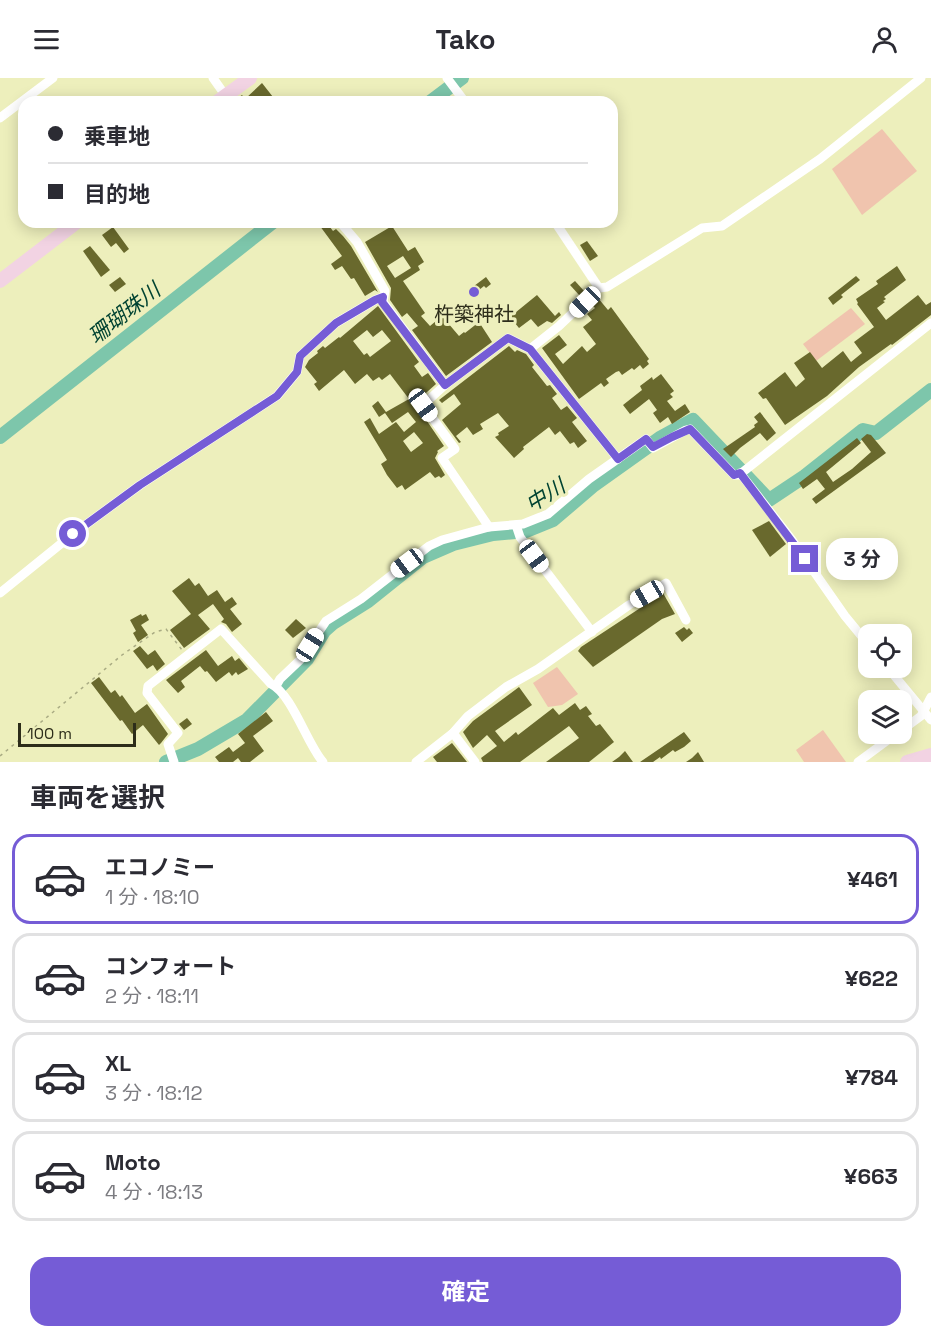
<!DOCTYPE html>
<html lang="ja">
<meta charset="utf-8">
<style>
body{margin:0;font-family:"Space Grotesk","Noto Sans JP",sans-serif;background:#f2f2f3;color:#2b2b33;height:100vh;display:flex;flex-direction:column;font-size:22px;white-space:nowrap}
*{box-sizing:border-box;margin:0}
p{font-size:20px;color:#7c7c81}
.icon{flex:none;width:33px;height:33px;fill:none;stroke:currentColor;stroke-width:2;stroke-linecap:round;stroke-linejoin:round}
.map{position:relative;height:684px;overflow:hidden}
.drawer{display:flex;flex-direction:column;background:#fff;flex:1}
.drawer>*{flex:none}
.guide{position:absolute;left:18px;top:18px;width:600px;height:132px;border-radius:18px;box-shadow:0 3px 15px #0003;display:grid;align-content:center;height:132px;padding:0 30px;background:#fff}
.controls{position:absolute;left:858px;top:546px;display:grid;gap:12px}
.controls a{display:grid;place-items:center;width:54px;height:54px;border-radius:12px;background:#fff;box-shadow:0 3px 15px #0003;font-size:30px}
.scale{position:absolute;left:18px;bottom:15px;width:118px;box-sizing:border-box;padding-left:6px;border:3px solid #2d2d1a;border-top:0;font-size:16px;line-height:21px;white-space:nowrap;color:#2d2d1a;-webkit-text-stroke:4px #edefbc;paint-order:stroke}
.end{position:absolute;width:27px;height:27px;margin:-14px;border:8px solid #755cd6;background:#fff;box-shadow:0 0 0 3px #fff}
.from{border-radius:50%}
.bubble{position:absolute;height:42px;border-radius:18px;background:#fff;box-shadow:0 3px 15px #0003;font-size:20px;font-weight:700;line-height:42px;text-align:center}
.car{position:absolute;width:18px;height:36px;margin:-18px -9px;border-radius:8px;box-shadow:0 0 4px 2px #0007;background:linear-gradient(#fff 24%,#345 0 40%,#fff 0 76%,#345 0 86%,#fff 0)}
.guide b{display:flex;align-items:center;gap:21px;height:57px;font-size:22px}
.guide b+b{border-top:2px solid #e1e1e2}
.guide i{width:15px;height:15px;background:#2b2b33}
ul{padding:0;list-style:none}
li{display:flex;align-items:center;gap:18px;height:90px;margin:0 12px 9px;padding:0 18px;border:3px solid #e1e1e2;border-radius:18px}
li div{flex:1}
li b{display:block;font-size:22px}
li em{font-style:normal;font-weight:700}
li.selected{border-color:#755cd6}
li>.icon{width:54px;height:54px;stroke-width:1.5}
h2{padding:0 30px;font-size:27px;line-height:72px}
.cta{display:flex;gap:12px;margin-top:auto;padding:12px 30px}
.cta a{flex:1;height:69px;border-radius:18px;background:#755cd6;color:#fff;font-size:24px;font-weight:700;line-height:69px;text-align:center}
header{display:flex;justify-content:space-between;align-items:center;height:78px;padding:0 30px;background:#fff;font-size:27px;font-weight:700}
.map>svg:first-child{display:block}
.green{fill:#f0c4ae}
.lines{fill:none;stroke-linecap:round;stroke-linejoin:round}
.river{stroke:#7dc6ab;stroke-width:14}
.building{fill:#69692d;fill-rule:evenodd}
.path{stroke:#a9ab83;stroke-width:1.5;stroke-dasharray:3 4.5;stroke-linecap:butt}
.street{stroke:#fff;stroke-width:9}
.secondary{stroke:#f2d3e3;stroke-width:14}
.route{stroke:#755cd6;stroke-width:8}
.poi-dot{fill:#755cd6;stroke:#edefbc;stroke-width:2}
.labels{text-anchor:middle;dominant-baseline:central;stroke-width:6;stroke-linejoin:round;paint-order:stroke}
.poi-label{font-size:20px;fill:#2d2d1a;stroke:#edefbc}
.water-label{font-size:21px;font-style:italic;fill:#014332;stroke:#edefbc}
</style>
<header><svg class="icon" aria-label="menu" viewBox="0 0 24 24"><path d="M4 6h16M4 12h16M4 18h16"/></svg>Tako<svg class="icon" aria-label="person" viewBox="0 0 24 24"><circle cx="12" cy="8" r="4"/><path d="M4 21q1-7 8-7t8 7"/></svg></header>
<div class="map">
<svg width="931" height="684" viewBox="0 0 931 684">
<rect width="100%" height="100%" fill="#edefbc"/>
<!-- green -->
<g class="green">
<path d="M882,51L917,93L862,137L832,91Z"/>
<path d="M851,230L865,246L816,283L803,266Z"/>
<path d="M557,589L578,616L562,627L548,629L533,605Z"/>
<path d="M823,652L846,684H804L796,672Z"/>
</g>
<g class="lines">
<!-- river -->
<g class="river">
<path d="M430,24L462,0"/>
<path d="M0,359L273,144"/>
<path d="M166,684L198,671L247,642L307,581L324,553L333,545L368,523L423,479L453,466L493,456L526,453L553,442L594,407L660,360L693,342L769,422L805,398L863,352L876,355L931,312"/>
</g>
</g>
<!-- building -->
<g class="building">
<path d="M262,5L273,19L267,24H240L238,20L242,17L245,21Z"/>
<path d="M317,144H326L333,153L336,151L343,158L351,168L378,214L375,212L365,218L354,200L351,201L342,188L335,192L331,186L342,178Z"/>
<path d="M392,148L408,173L415,169L424,184L418,188L420,192L403,203L425,235L421,238L430,248L442,238L459,258L464,254L465,255L479,244L492,264L446,298L412,252L418,248L407,235L402,239L390,222L391,210L365,164ZM403,178L411,190L395,200L387,188Z"/>
<path d="M113,149L129,171L124,175L116,165L111,169L102,157Z"/>
<path d="M587,163L598,178L590,183L580,167Z"/>
<path d="M90,168L110,192L101,199L83,173Z"/>
<path d="M897,188L906,202L884,219L886,221L883,223L885,224L877,230L886,242L918,217L926,227L931,224V237L892,267L891,266L859,289L827,318L785,347L766,320L763,321L758,315L785,294L796,309L805,301L794,285L810,274L822,290L843,273L851,284L862,275L854,264L874,249L857,226L858,225L856,221L878,206L876,203Z"/>
<path d="M856,198L860,202L841,217L843,219L833,227L828,220Z"/>
<path d="M120,199L126,206L115,214L109,207Z"/>
<path d="M486,199L491,206L486,210L484,208L474,216L470,211Z"/>
<path d="M575,203L585,214L580,218L570,207Z"/>
<path d="M537,217L555,238L559,234L561,237L552,245L547,243L538,249L531,241L519,250L510,239Z"/>
<path d="M598,220L608,232L611,229L649,281L647,283L649,286L643,291L640,287L634,292L632,290L622,297L619,293L616,294L606,301L609,305L604,309L601,305L579,321L542,270L559,257L567,267L555,276L563,286L582,268L587,274L596,266L583,249L592,242L587,236L595,230L592,227L590,228Z"/>
<path d="M378,228L419,284L414,288L422,299L428,295L436,306L418,322L416,327L444,368L437,373L438,374L435,380L445,397L441,400L439,398L435,400L430,394L405,412L402,407L397,410L387,397L381,386L387,382L364,344L370,340L379,356L396,344L404,354L416,344L408,334L392,345L385,335L379,339L372,328L378,323L386,334L409,321L390,296L382,302L379,299L373,303L367,296L355,306L344,292L319,313L314,306L317,304L305,289L309,282L318,275L317,273L323,268L325,270L339,259L340,260ZM367,252L373,259L382,252L391,263L370,279L367,275L364,277L353,263ZM414,354L423,365L411,374L403,363Z"/>
<path d="M509,268L515,274L517,272L526,276L534,287L532,289L547,308L550,307L557,316L552,320L561,332L567,328L577,340L572,344L587,363L578,370L574,364L570,366L560,353L555,357L549,349L523,369L524,371L514,380L495,359L499,357L498,355L509,348L498,335L480,346L483,351L473,357L467,349L456,358L461,364L459,365L442,342L461,326L454,316L442,325L439,322Z"/>
<path d="M661,296L674,313L670,316L673,319L667,323L675,333L685,326L690,334L672,346L668,339L660,345L653,335L657,332L649,321L630,336L623,327L642,312L640,308L652,299L653,302Z"/>
<path d="M760,334L776,355L767,363L760,355L740,370L731,379L723,371L755,349L754,347L758,344L754,339Z"/>
<path d="M867,356L871,357L886,375L816,426L812,421L825,411L817,401L803,411L799,405L857,360L861,365L826,394L833,404L852,391L871,374L861,361Z"/>
<path d="M769,443L786,466L770,479L752,452Z"/>
<path d="M189,500L195,508L199,505L208,518L217,512L225,524L232,519L237,526L230,531L242,546L232,554L226,546L221,544L224,541L213,526L198,537L210,551L184,570L170,552L191,536L172,513Z"/>
<path d="M663,515L675,536L662,541L593,589L578,573L581,569Z"/>
<path d="M141,536L142,538L146,536L149,542L141,547L148,557L138,564L133,555L136,553L130,542Z"/>
<path d="M296,541L306,550L293,560L285,552Z"/>
<path d="M684,549L687,552L689,550L693,555L682,564L675,555Z"/>
<path d="M140,568L148,577L155,572L165,586L157,593L153,587L147,591L133,573Z"/>
<path d="M206,572L218,588L232,578L235,583L239,580L248,591L238,597L236,594L232,598L229,594L216,604L207,593L205,594L200,588L181,603L185,609L178,615L166,602Z"/>
<path d="M99,599L111,615L115,612L120,619L122,617L135,635L147,626L168,656L161,665L159,667L143,647L132,656L122,642L120,643L91,605Z"/>
<path d="M519,609L532,627L495,653L504,664L516,654L518,657L553,630L559,637L575,625L580,632L586,628L592,636L588,638L596,648L600,646L614,664L589,684H546L579,660L569,648L520,684H483L481,680L497,668L487,657L473,670L463,654L473,643Z"/>
<path d="M266,634L273,643L253,658L264,673L250,684H241L238,680L233,684H219L215,679L229,669L233,674L245,665L238,656Z"/>
<path d="M187,640L192,646L184,652L179,646Z"/>
<path d="M684,654L691,663L684,669L675,674L673,672L661,681L660,679L653,684H640Z"/>
<path d="M452,665L467,684H437L433,679Z"/>
<path d="M625,673L633,684H612L619,679Z"/>
<path d="M698,674L704,684H686L692,680Z"/>
</g>
<g class="lines">
<!-- path -->
<path class="path" d="M0,678L122,577L155,554L166,551L182,572"/>
<!-- street -->
<g class="street">
<path d="M213,0L225,17L233,24"/>
<path d="M447,0L465,24"/>
<path d="M0,40L53,0"/>
<path d="M340,144L357,164L385,213L383,224L445,307"/>
<path d="M555,144L599,210"/>
<path d="M530,271L559,248L599,210L607,209L702,150L722,148L820,81L921,0"/>
<path d="M740,395L792,462L845,538L868,566"/>
<path d="M516,447L520,459L592,554"/>
<path d="M489,449L442,380L455,371L423,327L445,307L508,260L530,271L618,381"/>
<path d="M0,515L73,456L140,407L277,318L297,294L300,278L336,245L375,222L383,219"/>
<path d="M888,590L931,642"/>
<path d="M276,608L280,601L300,582L326,543L361,521L429,468L442,462L489,449L523,446L548,436L589,401L646,361L653,370L686,352L690,351L734,397H739L931,245"/>
<path d="M902,652L921,638L931,619"/>
<path d="M453,655L475,684"/>
<path d="M174,684L168,666L178,655L147,615L148,608L221,551L271,606C292,616 307,666 323,684"/>
<path d="M416,684L453,655L468,638L506,609L538,591L629,527L666,505L686,542"/>
<path d="M858,684L896,656"/>
</g>
<!-- secondary -->
<g class="secondary">
<path d="M217,24L250,0"/>
<path d="M0,203L77,144"/>
<path d="M907,684L931,677"/>
</g>
</g>
<g class="lines">
<!-- route -->
<path class="route" d="M73,456L140,407L277,318L297,294L300,278L336,245L375,222L383,219L382,224L445,307L508,260L530,271L618,381L646,361L653,369L672,359L690,351L734,397L740,395L805,481"/>
</g>
<!-- markers -->
<circle class="poi-dot" cx="474" cy="214" r="6"/>
<g class="labels">
<!-- poi labels -->
<g class="poi-label">
<text x="474" y="236">杵築神社</text>
</g>
<!-- water labels -->
<g class="water-label">
<text transform="translate(124 235) rotate(-38)">珊瑚珠川</text>
<text transform="translate(545 417) rotate(-32)">中川</text>
</g>
</g>
</svg>
<div class="controls">
<a><svg class="icon" aria-label="locate" viewBox="0 0 24 24"><circle cx="12" cy="12" r="6"/><path d="M12 2v4M12 18v4M2 12h4M18 12h4"/></svg></a>
<a><svg class="icon" aria-label="layers" viewBox="0 0 24 24"><path d="M12 4l9 5-9 5-9-5zM3 14l9 5 9-5"/></svg></a>
</div>
<div class="scale">100 m</div>
<i class="end from" style="left:73px;top:456px"></i>
<i class="end" style="left:805px;top:481px"></i>
<div class="bubble" style="left:826px;top:460px;width:72px">3 分</div>
<i class="car" style="left:585px;top:224px;rotate:226deg"></i>
<i class="car" style="left:423px;top:327px;rotate:144deg"></i>
<i class="car" style="left:534px;top:478px;rotate:143deg"></i>
<i class="car" style="left:407px;top:485px;rotate:233deg"></i>
<i class="car" style="left:647px;top:516px;rotate:240deg"></i>
<i class="car" style="left:310px;top:567px;rotate:32deg"></i>
<div class="guide">
<b><i class="from"></i>乗車地</b>
<b><i></i>目的地</b>
</div>
</div>
<section class="drawer">
<h2>車両を選択</h2>
<ul>
<li class="selected"><svg class="icon" aria-label="car" viewBox="0 0 24 24"><path d="M5 17H2v-5l4-1 3-4h7l3 4 3 1v5h-3M9 17h6M6 11h13"/><circle cx="7" cy="17" r="2"/><circle cx="17" cy="17" r="2"/></svg><div><b>エコノミー</b><p>1 分 · 18:10</p></div><em>¥461</em></li>
<li><svg class="icon" aria-label="car" viewBox="0 0 24 24"><path d="M5 17H2v-5l4-1 3-4h7l3 4 3 1v5h-3M9 17h6M6 11h13"/><circle cx="7" cy="17" r="2"/><circle cx="17" cy="17" r="2"/></svg><div><b>コンフォート</b><p>2 分 · 18:11</p></div><em>¥622</em></li>
<li><svg class="icon" aria-label="car" viewBox="0 0 24 24"><path d="M5 17H2v-5l4-1 3-4h7l3 4 3 1v5h-3M9 17h6M6 11h13"/><circle cx="7" cy="17" r="2"/><circle cx="17" cy="17" r="2"/></svg><div><b>XL</b><p>3 分 · 18:12</p></div><em>¥784</em></li>
<li><svg class="icon" aria-label="car" viewBox="0 0 24 24"><path d="M5 17H2v-5l4-1 3-4h7l3 4 3 1v5h-3M9 17h6M6 11h13"/><circle cx="7" cy="17" r="2"/><circle cx="17" cy="17" r="2"/></svg><div><b>Moto</b><p>4 分 · 18:13</p></div><em>¥663</em></li>
</ul>
<div class="cta"><a>確定</a></div>
</section>
